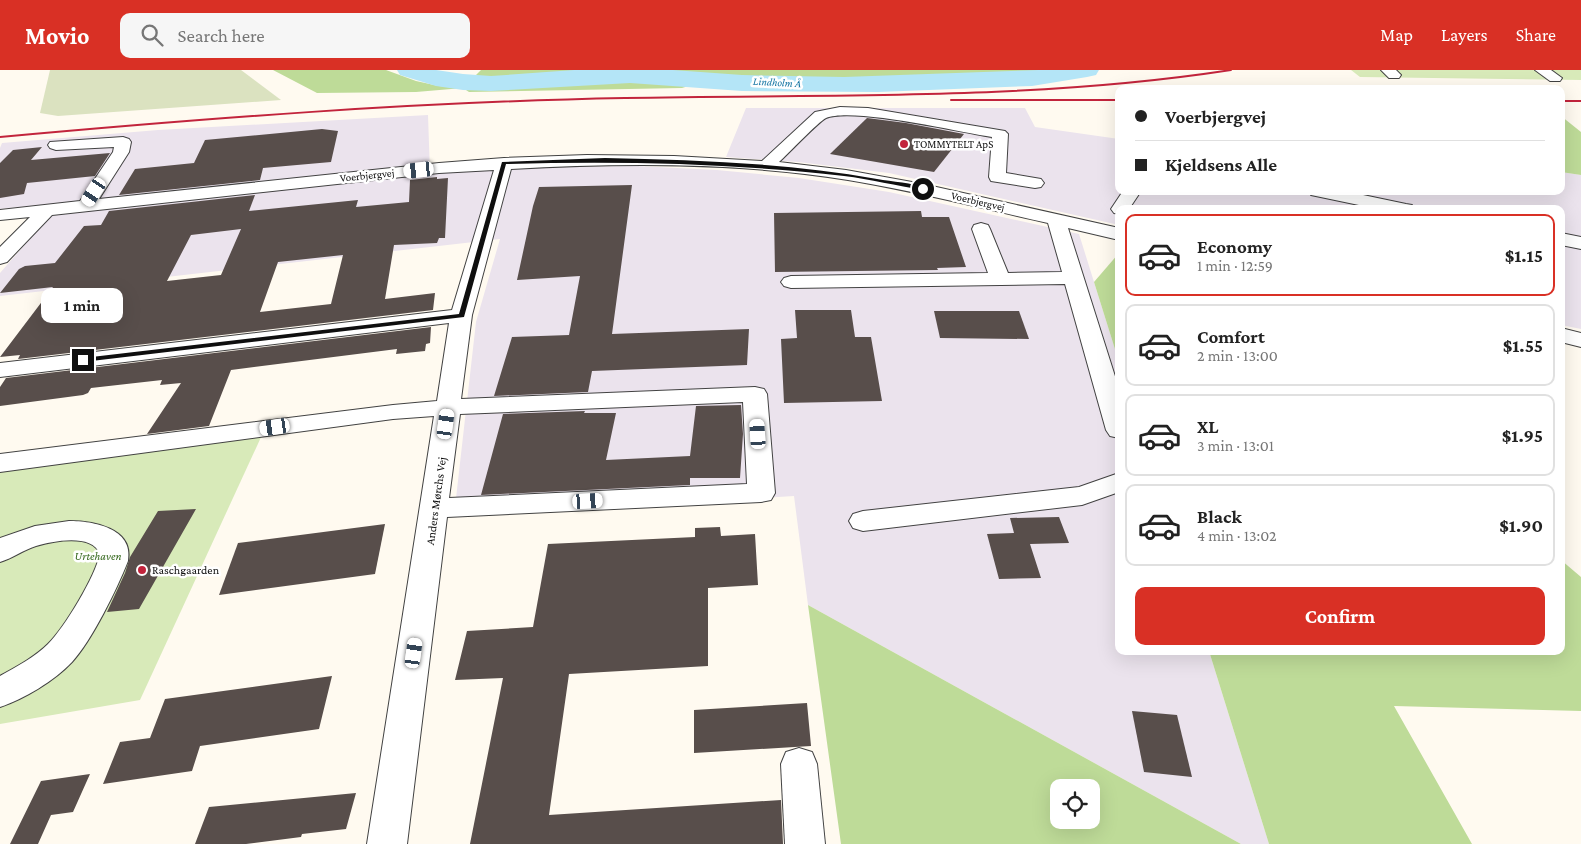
<!DOCTYPE html>
<meta charset="utf-8">
<style>
body{margin:0;font-family:"Crimson Pro",serif;background:#f6f6f6;color:#222;height:100vh;display:flex;flex-direction:column;font-size:19px;white-space:nowrap}
*{box-sizing:border-box;margin:0}
p{font-size:16px;color:#767676}
.icon{flex:none;width:28px;height:28px;fill:none;stroke:currentColor;stroke-width:2;stroke-linecap:round;stroke-linejoin:round}
.map{position:relative;flex:1;overflow:hidden}
.side{position:absolute;left:1115px;top:135px;width:450px;height:450px;display:flex;flex-direction:column;background:#fff;border-radius:10px;box-shadow:0 5px 20px #0002}
.side>*{flex:none}
.guide{position:absolute;left:1115px;top:15px;width:450px;height:110px;border-radius:10px;box-shadow:0 5px 20px #0002;display:grid;align-content:center;height:110px;padding:0 20px;background:#fff}
.fabs{position:absolute;left:1050px;top:709px;display:grid;gap:10px}
.fabs a{display:grid;place-items:center;width:50px;height:50px;border-radius:10px;background:#fff;box-shadow:0 5px 20px #0002;font-size:25px}
.end{position:absolute;width:22px;height:22px;margin:-11px;border:6px solid #0f0f0f;background:#fff;box-shadow:0 0 0 2px #fff}
.from{border-radius:50%}
.bubble{position:absolute;height:35px;border-radius:10px;background:#fff;box-shadow:0 5px 20px #0002;font-size:16px;font-weight:700;line-height:35px;text-align:center}
.car{position:absolute;width:15px;height:30px;margin:-15px -8px;border-radius:6px;box-shadow:0 0 4px 1px #0007;background:linear-gradient(#fff 24%,#345 0 40%,#fff 0 76%,#345 0 86%,#fff 0)}
.guide b{display:flex;align-items:center;gap:18px;height:48px;font-size:19px}
.guide b+b{border-top:1px solid #e0e0e0}
.guide i{width:12px;height:12px;background:#222}
ul{padding:9px 0 0;list-style:none}
li{display:flex;align-items:center;gap:15px;height:82px;margin:0 10px 8px;padding:0 10px;border:2px solid #e0e0e0;border-radius:10px}
li div{flex:1}
li b{display:block;font-size:19px}
li em{font-style:normal;font-weight:700}
li.on{border-color:#d93025}
li>.icon{width:45px;height:45px;stroke-width:1.5}
.button{display:flex;gap:10px;margin-top:auto;padding:10px 20px}
.button a{flex:1;height:58px;border-radius:10px;background:#d93025;color:#fff;font-size:20px;font-weight:700;line-height:58px;text-align:center}
header{display:flex;align-items:center;gap:30px;box-sizing:border-box;height:70px;padding:0 25px;background:#d93025;color:#fff}
header strong{font-size:24px}
nav{display:flex;gap:28px;margin-inline-start:auto;font-size:18px}
.search{width:350px;height:45px;background:#f6f6f6;display:flex;align-items:center;gap:12px;box-sizing:border-box;padding:0 18px;border-radius:10px;color:#767676;font-size:19px}
.map>svg:first-child{display:block}
.industrial{fill:#ebe3ed}
.green{fill:#d8eab9}
.forest{fill:#bedb98;fill-rule:evenodd}
.cemetery{fill:#dbe2c0}
.lines{fill:none;stroke-linecap:round;stroke-linejoin:round}
.river{fill:#b4e5f7;fill-rule:evenodd}
.building{fill:#584e4b;fill-rule:evenodd}
.minor-casing{stroke:#424242;stroke-width:2}
.minor{fill:#fff;fill-rule:evenodd}
.rail{stroke:#c2243c;stroke-width:2}
.route{fill:#0f0f0f}
.poi-dot{fill:#c2243c;stroke:#fff;stroke-width:2}
.labels{text-anchor:middle;dominant-baseline:central;stroke-width:5;stroke-linejoin:round;paint-order:stroke}
.far-water-label{font-size:11px;font-style:italic;fill:#1575a3;stroke:#fff}
.far-poi-label{font-size:11px;fill:#0f0f0f;stroke:#fff;text-anchor:start}
.far-street-label{font-size:11px;fill:#0f0f0f;stroke:#fff}
.street-label{font-size:12px;fill:#0f0f0f;stroke:#fff}
.park-label{font-size:12px;font-style:italic;fill:#35681d;stroke:#fff}
.poi-label{font-size:12px;fill:#0f0f0f;stroke:#fff;text-anchor:start}
</style>
<header>
<strong>Movio</strong>
<div class="search"><svg class="icon" aria-label="search" viewBox="0 0 24 24"><circle cx="10" cy="10" r="6"/><path d="M15 15l6 6"/></svg>Search here</div>
<nav><a>Map</a><a>Layers</a><a>Share</a></nav>
</header>
<div class="map">
<svg width="1581" height="774" viewBox="0 0 1581 774">
<rect width="100%" height="100%" fill="#fffaf0"/>
<!-- industrial -->
<g class="industrial">
<path d="M746,38H1025L1035,57L1119,69V121H1561V102L1581,105V259L1561,255V139H1119V155L889,103L798,92L726,87Z"/>
<path d="M428,45L430,103L540,97L637,96L717,100L799,108L889,122L1079,164L1119,292V581H1209L1269,774H1241L808,535L794,426L454,446L476,252L500,169L0,226V203L61,133L0,139V78L2,73L158,60Z"/>
</g>
<!-- green -->
<g class="green">
<path d="M1351,0H1581V10L1360,7Z"/>
<path d="M262,365L140,630L0,654V398Z"/>
</g>
<!-- forest -->
<g class="forest">
<path d="M273,0H386L416,11L439,16L463,18L481,0H1048L1029,3L953,7H717L682,18L469,22L463,18L416,22L317,23Z"/>
<path d="M1561,46L1581,62V105L1561,102Z"/>
<path d="M1119,183V292L1094,212Z"/>
<path d="M1561,490L1581,507V641L1394,636L1472,774H1269L1209,581H1561Z"/>
<path d="M808,535L1241,774H841ZM1059,718H1091V750H1059Z"/>
</g>
<!-- cemetery -->
<path class="cemetery" d="M50,0H241L281,30L58,46L40,43Z"/>
<g class="lines">
<!-- river -->
<path class="river" d="M397,0H436L463,4L491,6L574,0H673L742,5L844,7L1039,0H1099L1096,5L1087,7L1032,16L878,22L742,21L630,13L491,21L463,20L436,16L400,5Z"/>
</g>
<!-- building -->
<g class="building">
<path d="M867,48L906,53L964,64L934,102L830,84Z"/>
<path d="M322,59L338,61L331,92L263,98L260,110L119,125L135,99L194,93L205,70Z"/>
<path d="M42,77L31,90L110,83L95,106L27,113L24,124L0,128V93L13,80Z"/>
<path d="M437,107V109L448,108L445,168H439L437,173L394,175L385,229L435,223L433,240L18,289L20,285L0,287L53,217L0,223L19,199L25,196L55,193L84,156L101,155L109,141L255,125L249,141L358,130L356,137L409,132L410,110ZM241,159L221,205L167,211L191,165ZM343,185L331,234L260,242L278,192Z"/>
<path d="M632,115L612,264L749,259L747,295L592,301L588,322L494,326L512,267L569,265L580,206L517,210L533,136L539,117Z"/>
<path d="M921,141L922,147H949L966,197L937,198L938,200L775,202L774,143Z"/>
<path d="M795,240H851L855,267H871L882,331L784,333L781,269L797,268Z"/>
<path d="M934,241H1019L1029,269L940,268Z"/>
<path d="M431,257L430,273L426,274L425,281L396,284L397,279L231,300L209,356L147,364L181,313L160,315L162,310L91,318L88,323L83,325L0,336V317L6,308Z"/>
<path d="M741,335L743,364L740,408H690V415L481,425L503,344L585,341L584,343H616L606,390L690,386L696,336Z"/>
<path d="M196,439L139,539L107,542L125,503L130,487L158,441Z"/>
<path d="M1059,447L1069,473L1030,474L1041,508L999,509L987,464L1014,463L1010,448Z"/>
<path d="M385,454L375,504L219,525L238,473Z"/>
<path d="M720,457L721,466L755,464L758,515L708,518V596L569,604L549,745L781,730L783,774H470L503,608L455,610L467,561L533,557L548,474L695,467V458Z"/>
<path d="M332,606L319,659L200,676L192,701L103,714L120,672L150,668L165,629Z"/>
<path d="M807,633L811,676L694,683V640Z"/>
<path d="M1132,641L1177,645L1192,707L1144,702Z"/>
<path d="M90,704L73,742L51,745L38,774H10L41,711Z"/>
<path d="M356,723L346,759L302,764L301,767L246,774H195L209,737Z"/>
</g>
<g class="lines">
<!-- minor casing -->
<g class="minor-casing">
<g id="minor">
<path d="M1381,0H1396L1401,5L1399,8H1389Z"/>
<path d="M1535,0H1551L1562,8L1560,11H1550Z"/>
<path d="M840,37L868,38L1005,61L1008,64L1006,103L1041,109L1044,113L1041,117L1035,118L991,111L989,107L992,67C959,62 853,37 826,48C818,52 788,84 779,92L846,100L923,114L1119,158V170L1068,158L1119,319V368L1110,366L1106,360L1065,214L791,218L784,216L781,212L784,208L791,206L988,203L972,159L974,155L981,153L988,155L990,159L1008,203L1062,202L1048,153C981,138 915,121 848,110C737,92 622,93 511,99L472,245L461,329L755,317L764,319L767,324L775,423L771,430L761,432L447,447L407,774H367L434,346L393,349L0,402V384L393,335L437,331L449,253L0,307V293L452,240L494,100L439,103L52,145L7,192L0,194V177L30,147L0,150V140L80,131L113,82L114,77L56,80L50,78L48,75L50,72L123,67L129,69L131,72L129,82L99,129L439,93L504,88L587,85L674,86L762,91L815,42ZM743,332L747,414L449,428L460,344Z"/>
<path d="M1123,121H1141L1129,139H1119V144L1114,143L1111,139Z"/>
<path d="M1308,121H1344L1406,134L1412,135L1415,139H1378L1311,125Z"/>
<path d="M1561,163L1581,167V179L1561,175Z"/>
<path d="M1561,258L1581,263V277L1561,272Z"/>
<path d="M1119,403V422L1082,435L863,461L853,458L849,451L853,444L863,441L1079,417Z"/>
<path d="M69,451C93,451 134,458 128,491C117,519 92,570 72,592C54,611 24,629 0,637V606C16,597 35,587 48,574C65,557 95,507 100,484C92,463 53,471 36,476C23,480 13,488 0,492V468L35,456Z"/>
<path d="M799,678L812,682L817,694L825,774H785L781,694L786,682Z"/>
</g>
</g>
<!-- minor -->
<use href="#minor" class="minor"/>
<!-- rail -->
<g class="rail">
<path d="M951,30H1119"/>
<path d="M1561,31H1581"/>
<path d="M0,67C208,48 416,32 625,28C827,24 1030,31 1231,0"/>
</g>
</g>
<!-- route -->
<path class="route" d="M605,88C696,90 788,93 877,109C892,112 913,112 925,119L923,120C897,116 870,109 844,106C731,93 620,91 506,94L464,247L83,292L79,290L83,288L459,244L502,92Z"/>
<!-- markers -->
<g class="poi-dot">
<circle cx="904" cy="74" r="5"/>
<circle cx="142" cy="500" r="5"/>
</g>
<g class="labels">
<!-- far-water labels -->
<g class="far-water-label">
<text transform="translate(777 12) rotate(3)">Lindholm Å</text>
</g>
<!-- far-poi labels -->
<g class="far-poi-label">
<text x="914" y="74">TOMMYTELT ApS</text>
</g>
<!-- far-street labels -->
<g class="far-street-label">
<text transform="translate(367 105) rotate(-6)">Voerbjergvej</text>
<text transform="translate(978 131) rotate(13)">Voerbjergvej</text>
</g>
<!-- street labels -->
<g class="street-label">
<text transform="translate(436 431) rotate(-82)">Anders Mørchs Vej</text>
</g>
<!-- park labels -->
<g class="park-label">
<text x="98" y="486">Urtehaven</text>
</g>
<!-- poi labels -->
<g class="poi-label">
<text x="152" y="500">Raschgaarden</text>
</g>
</g>
</svg>
<div class="fabs">
<a><svg class="icon" aria-label="locate" viewBox="0 0 24 24"><circle cx="12" cy="12" r="6"/><path d="M12 2v4M12 18v4M2 12h4M18 12h4"/></svg></a>
</div>
<i class="end from" style="left:923px;top:119px"></i>
<i class="end" style="left:83px;top:290px"></i>
<div class="bubble" style="left:41px;top:218px;width:82px">1 min</div>
<i class="car" style="left:419px;top:100px;rotate:264deg"></i>
<i class="car" style="left:94px;top:122px;rotate:213deg"></i>
<i class="car" style="left:446px;top:354px;rotate:8deg"></i>
<i class="car" style="left:275px;top:357px;rotate:262deg"></i>
<i class="car" style="left:758px;top:364px;rotate:356deg"></i>
<i class="car" style="left:588px;top:431px;rotate:87deg"></i>
<i class="car" style="left:414px;top:583px;rotate:8deg"></i>
<div class="guide">
<b><i class="from"></i>Voerbjergvej</b>
<b><i></i>Kjeldsens Alle</b>
</div>
<section class="side">
<ul>
<li class="on"><svg class="icon" aria-label="car" viewBox="0 0 24 24"><path d="M5 17H2v-5l4-1 3-4h7l3 4 3 1v5h-3M9 17h6M6 11h13"/><circle cx="7" cy="17" r="2"/><circle cx="17" cy="17" r="2"/></svg><div><b>Economy</b><p>1 min · 12:59</p></div><em>$1.15</em></li>
<li><svg class="icon" aria-label="car" viewBox="0 0 24 24"><path d="M5 17H2v-5l4-1 3-4h7l3 4 3 1v5h-3M9 17h6M6 11h13"/><circle cx="7" cy="17" r="2"/><circle cx="17" cy="17" r="2"/></svg><div><b>Comfort</b><p>2 min · 13:00</p></div><em>$1.55</em></li>
<li><svg class="icon" aria-label="car" viewBox="0 0 24 24"><path d="M5 17H2v-5l4-1 3-4h7l3 4 3 1v5h-3M9 17h6M6 11h13"/><circle cx="7" cy="17" r="2"/><circle cx="17" cy="17" r="2"/></svg><div><b>XL</b><p>3 min · 13:01</p></div><em>$1.95</em></li>
<li><svg class="icon" aria-label="car" viewBox="0 0 24 24"><path d="M5 17H2v-5l4-1 3-4h7l3 4 3 1v5h-3M9 17h6M6 11h13"/><circle cx="7" cy="17" r="2"/><circle cx="17" cy="17" r="2"/></svg><div><b>Black</b><p>4 min · 13:02</p></div><em>$1.90</em></li>
</ul>
<div class="button"><a>Confirm</a></div>
</section>
</div>
